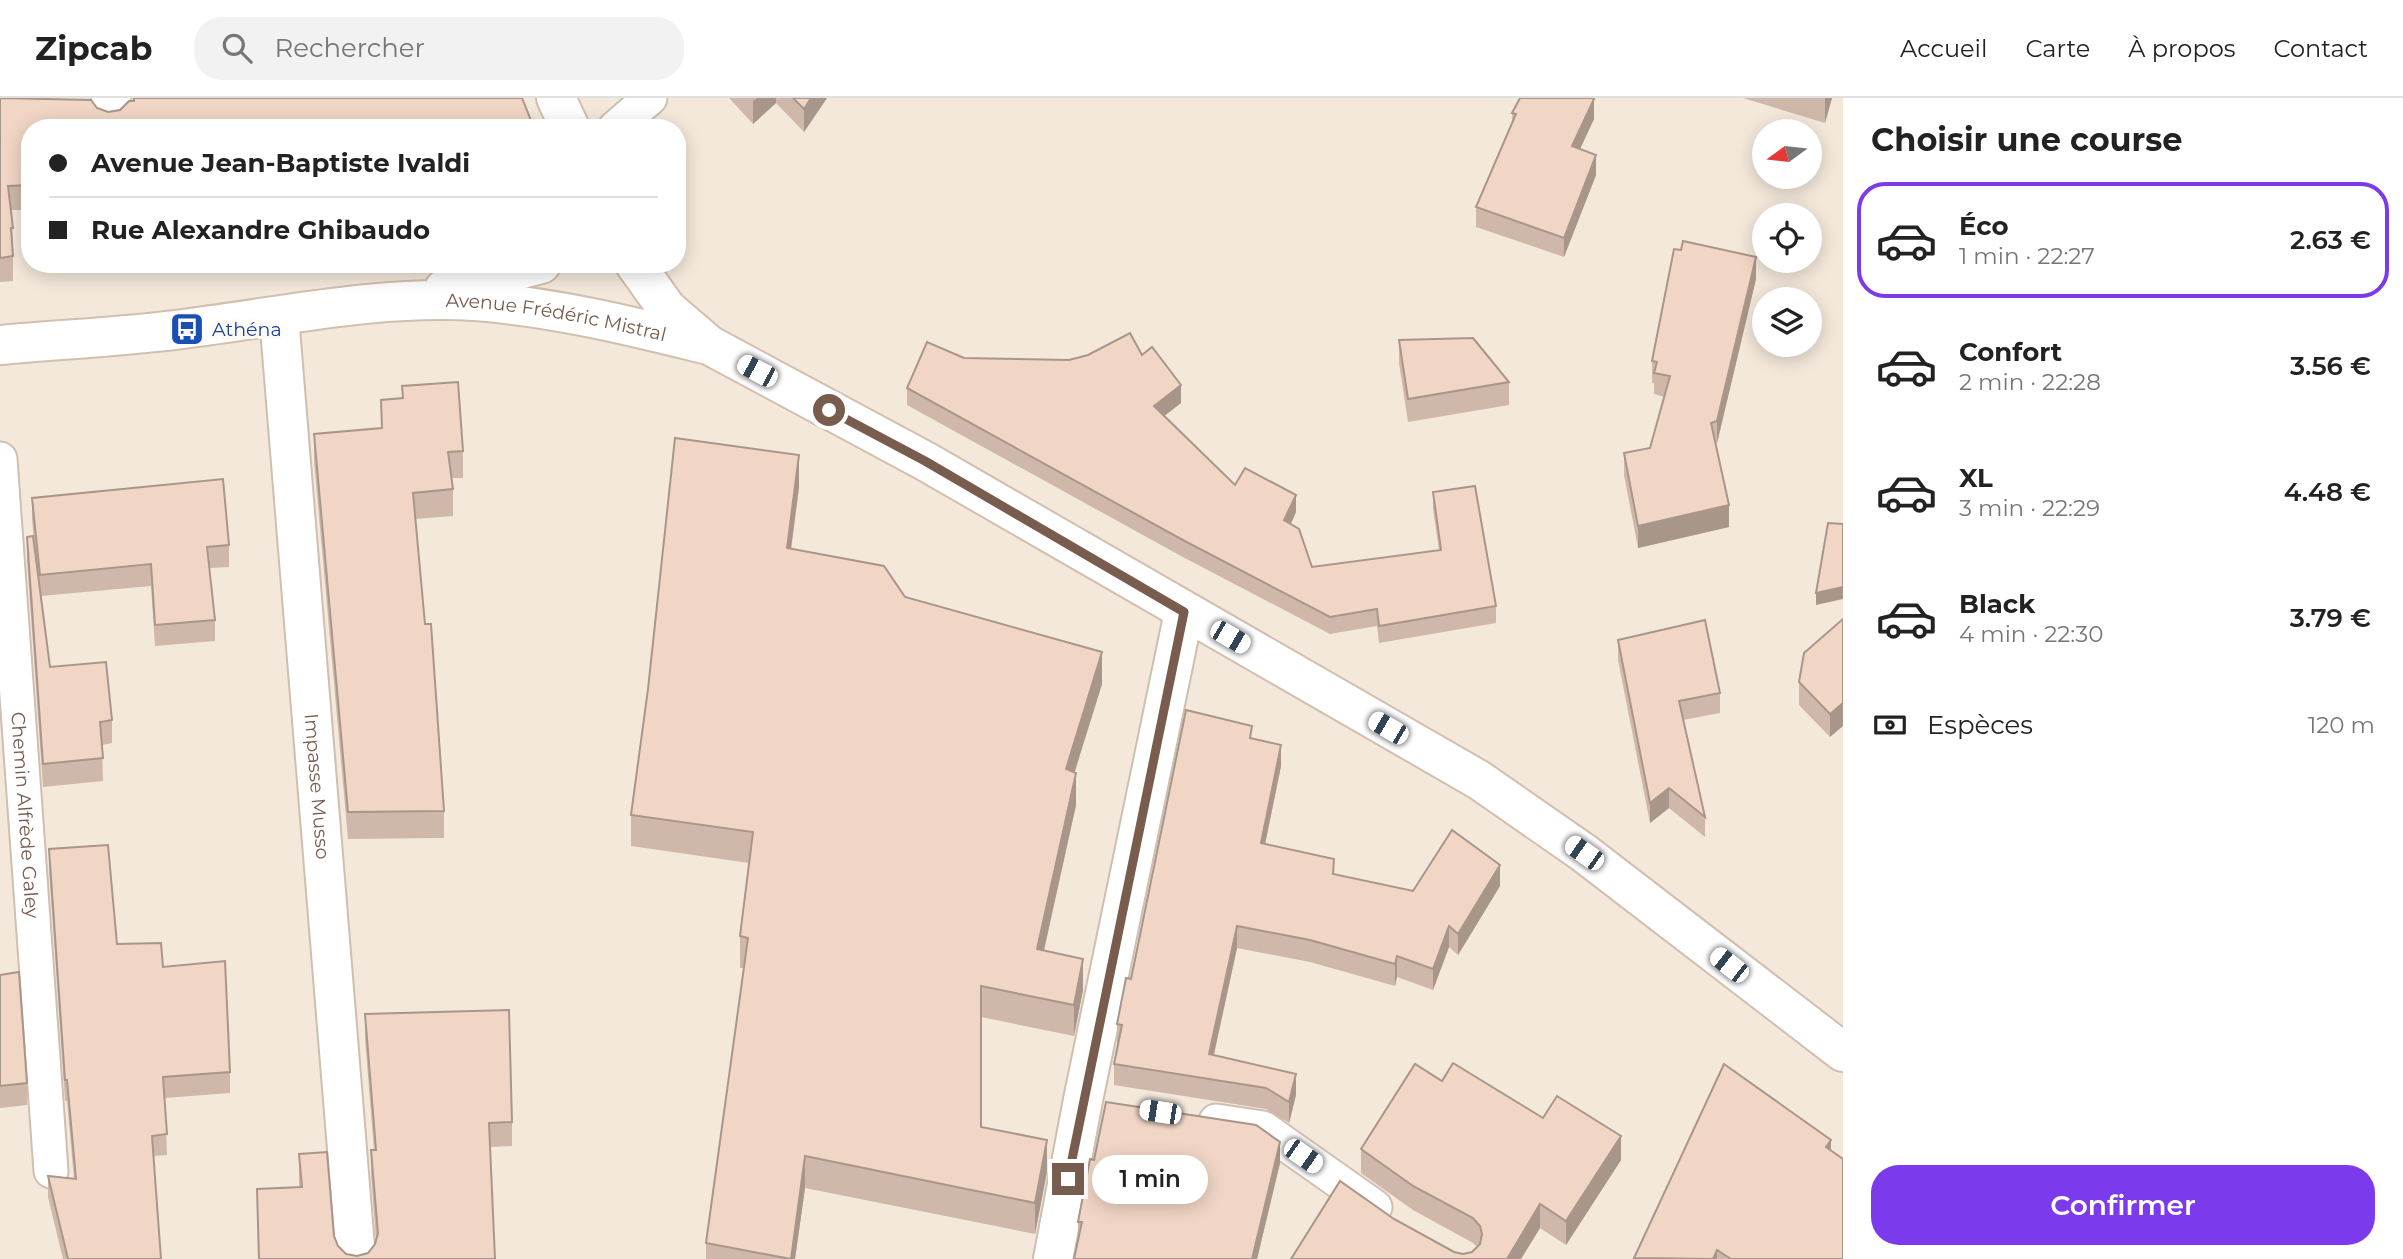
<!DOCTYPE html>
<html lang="fr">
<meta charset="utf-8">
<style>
body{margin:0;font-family:Montserrat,sans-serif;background:#f2f2f2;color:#222;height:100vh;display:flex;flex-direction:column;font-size:26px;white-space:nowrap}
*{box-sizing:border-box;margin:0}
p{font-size:23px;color:#767676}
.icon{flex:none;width:38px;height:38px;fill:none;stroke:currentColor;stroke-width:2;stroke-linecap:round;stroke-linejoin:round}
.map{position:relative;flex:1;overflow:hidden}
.side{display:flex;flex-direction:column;background:#fff;width:560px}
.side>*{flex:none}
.guide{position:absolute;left:21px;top:21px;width:665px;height:154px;border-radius:28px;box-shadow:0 4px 18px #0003;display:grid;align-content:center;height:154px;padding:0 28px;background:#fff}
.needle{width:46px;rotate:255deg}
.tools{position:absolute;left:1752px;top:21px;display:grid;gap:14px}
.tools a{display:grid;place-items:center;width:70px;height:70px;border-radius:50%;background:#fff;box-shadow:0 4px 18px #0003;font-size:35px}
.end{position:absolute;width:32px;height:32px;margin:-16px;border:9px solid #785d4f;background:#fff;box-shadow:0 0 0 4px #fff}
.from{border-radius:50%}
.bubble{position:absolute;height:49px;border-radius:24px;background:#fff;box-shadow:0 4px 18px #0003;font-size:23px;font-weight:600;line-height:49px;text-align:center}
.car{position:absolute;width:21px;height:42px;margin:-21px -10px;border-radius:9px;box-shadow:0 0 5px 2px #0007;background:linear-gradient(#fff 24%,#345 0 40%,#fff 0 76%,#345 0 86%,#fff 0)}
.guide b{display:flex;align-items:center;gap:24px;height:66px;font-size:26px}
.guide b+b{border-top:2px solid #e0e0e0}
.guide i{width:18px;height:18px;background:#222}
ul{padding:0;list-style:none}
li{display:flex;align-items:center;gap:21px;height:116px;margin:0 14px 10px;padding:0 14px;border:4px solid transparent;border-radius:28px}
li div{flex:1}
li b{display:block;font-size:26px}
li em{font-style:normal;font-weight:600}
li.current{border-color:#7c3aed}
li>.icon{width:63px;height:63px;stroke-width:1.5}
h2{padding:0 28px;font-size:32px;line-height:84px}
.pay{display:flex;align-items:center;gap:18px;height:77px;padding:0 28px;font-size:26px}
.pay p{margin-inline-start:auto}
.primary-button{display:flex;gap:14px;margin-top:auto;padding:14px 28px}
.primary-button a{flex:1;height:80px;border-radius:28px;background:#7c3aed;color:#fff;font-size:28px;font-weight:600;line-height:80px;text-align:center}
header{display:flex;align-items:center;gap:42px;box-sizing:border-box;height:98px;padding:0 35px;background:#fff;border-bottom:2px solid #e0e0e0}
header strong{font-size:33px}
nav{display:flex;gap:38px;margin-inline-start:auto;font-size:24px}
.search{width:490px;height:63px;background:#f2f2f2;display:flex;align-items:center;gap:18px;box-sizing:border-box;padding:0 24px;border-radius:28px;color:#767676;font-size:26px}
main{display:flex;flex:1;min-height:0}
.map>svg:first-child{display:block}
.residential{fill:#f4e8db;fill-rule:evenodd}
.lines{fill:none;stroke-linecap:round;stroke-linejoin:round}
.lane-casing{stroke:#cfbfb1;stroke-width:37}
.street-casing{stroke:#cfbfb1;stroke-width:42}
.secondary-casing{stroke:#d2bfaf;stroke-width:42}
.lane{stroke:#fff;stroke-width:33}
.street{stroke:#fff;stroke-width:38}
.secondary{stroke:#fff;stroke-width:38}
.wall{fill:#cfb8a9}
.shaded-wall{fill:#a9968a}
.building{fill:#f1d6c5;stroke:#a9968a;stroke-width:2}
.route{stroke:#785d4f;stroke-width:9}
.labels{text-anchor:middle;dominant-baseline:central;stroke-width:6;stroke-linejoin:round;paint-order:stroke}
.street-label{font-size:19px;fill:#785d4f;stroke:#fefaf3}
.transit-label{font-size:19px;fill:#164399;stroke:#fefaf3;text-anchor:start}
</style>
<header>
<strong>Zipcab</strong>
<div class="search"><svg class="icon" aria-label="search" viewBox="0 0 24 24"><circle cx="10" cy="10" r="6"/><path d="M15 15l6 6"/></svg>Rechercher</div>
<nav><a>Accueil</a><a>Carte</a><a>À propos</a><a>Contact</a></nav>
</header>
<main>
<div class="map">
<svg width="1843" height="1161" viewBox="0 0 1843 1161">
<rect width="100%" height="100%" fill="#fcf6ed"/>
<!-- residential -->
<path class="residential" d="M0,0H1843V1161H0ZM30,30H677V166H30ZM1764,33H1810V79H1764ZM1764,117H1810V163H1764ZM1764,201H1810V247H1764Z"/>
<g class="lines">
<!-- lane casing -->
<g class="lane-casing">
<g id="lane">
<path d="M615,30L650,0"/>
<path id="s1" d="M0,361L51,1073"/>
<path d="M1216,1023L1263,1030L1375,1109"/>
</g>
</g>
<!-- street casing -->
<g class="street-casing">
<g id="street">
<path d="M110,17L111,0"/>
<path id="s2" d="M279,218L356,1161"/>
<path d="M1053,1161L1083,1002L1184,514"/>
</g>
</g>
<!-- secondary casing -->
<g class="secondary-casing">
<g id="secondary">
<path d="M556,0L570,30"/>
<path d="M635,166L667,211L709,247L925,363L1479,682L1584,755L1843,954"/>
<path d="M444,191L541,166"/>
<path id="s3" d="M0,247C63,241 127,239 190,230C284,218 380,197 475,203C553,209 628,227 704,246"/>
</g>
</g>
<!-- lane -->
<use href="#lane" class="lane"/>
<!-- street -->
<use href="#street" class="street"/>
<!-- secondary -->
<use href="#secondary" class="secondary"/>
</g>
<!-- wall -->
<g class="wall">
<path d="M0,0L31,2L97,10L108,14L522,0L30,30V112H11L13,158V183L0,184Z"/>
<path d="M729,0H827L804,34L776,5L753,26Z"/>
<path d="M1743,0H1832L1825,25Z"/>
<path d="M1512,15L1594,21L1580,51L1596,77L1564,159L1476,129V109L1512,26Z"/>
<path d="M133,166H185L133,173Z"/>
<path d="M1756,181L1717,345L1715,346L1729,429L1638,450L1624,377V355L1650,350L1664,299L1654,296V285H1652V263Z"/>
<path d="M1399,242L1509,284V307L1408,324L1399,265Z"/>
<path d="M1142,257L1181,305L1164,318L1235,387L1296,414L1291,426L1312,469L1439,452L1433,411V394L1496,508V525L1379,545L1377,528L1330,536L1181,458L907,307V290L964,260L1069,262Z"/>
<path d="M402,288L463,353V380H452L453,391V418L415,421L444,713V740L348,741L314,363V336L381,330V302L402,300Z"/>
<path d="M799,389L791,451L905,499L1102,586L1074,674L1076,707L1044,853L1083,892L1074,938L981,919V1029L1047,1074L1035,1136L805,1090L795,1161H706V1145L744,870H740V838L749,765L631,748V717L648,591Z"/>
<path d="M32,400L229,447V469L209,470L215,522V543L155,548L151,488L41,498L50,569L112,622V645L102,647L103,683L43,689L27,463V439L35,454L32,421Z"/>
<path d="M1843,521L1830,639L1799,607V584Z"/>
<path d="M1618,542L1720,595V615L1683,622L1705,719V739L1669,710L1650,725L1618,562Z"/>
<path d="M1252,640L1281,668L1265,746L1334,777L1413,793L1500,788L1458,857L1449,849L1433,892L1397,879L1395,888L1310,864L1237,850L1214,957L1296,997L1289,1025L1266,1011L1114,987V966L1118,948L1117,947V926L1131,881Z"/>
<path d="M49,751L117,846L163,869L230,974V995L165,1000L167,1057L153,1058L161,1161H63L48,1099V1078L74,1081L67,1003H65L49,772Z"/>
<path d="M0,877L27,985V1007L0,1010Z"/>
<path d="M365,916L512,1024V1048L490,1049L495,1161H258L257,1091L299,1089V1056L338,1148L346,1156L357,1158L368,1155L375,1146L376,1142L371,1076V1052H374L365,941Z"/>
<path d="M1724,966L1831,1052L1843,1161H1634Z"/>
<path d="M1442,983L1543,1020L1621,1062L1566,1147L1540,1130L1521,1161H1291L1394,1121L1454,1154L1463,1156L1472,1154L1477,1149L1473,1145L1413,1112L1361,1075V1051Z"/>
<path d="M1094,1062L1280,1065L1257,1161H1074L1078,1139V1124Z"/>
</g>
<!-- shaded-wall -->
<g class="shaded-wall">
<path d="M757,0H776V5L753,26V3Z"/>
<path d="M811,0H827L804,34V11Z"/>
<path d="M1825,0H1832L1825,25Z"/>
<path d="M1594,1V21L1572,68V48Z"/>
<path d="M1596,57V77L1564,159V140Z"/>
<path d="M1756,159V181L1717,345V323Z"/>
<path d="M1181,287V305L1154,326V308Z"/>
<path d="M799,357V389L787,482V450Z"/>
<path d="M1296,397V414L1284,440V422Z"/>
<path d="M1729,407V429L1638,450V428Z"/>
<path d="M1843,489V501L1816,507V495Z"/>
<path d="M1102,554V586L1066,702V671Z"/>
<path d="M1843,605V628L1830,639V616Z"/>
<path d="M1281,647V668L1261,766V745Z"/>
<path d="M1076,675V707L1037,883V851Z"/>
<path d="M1669,690V710L1650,725V705Z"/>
<path d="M1500,767V788L1458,857V836Z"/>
<path d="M1237,828V850L1209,978V956Z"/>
<path d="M1449,828V849L1433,892V871Z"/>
<path d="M1397,858V879L1395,888V866Z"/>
<path d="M1083,861V892L1074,938V907Z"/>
<path d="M1296,976V997L1289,1025V1004Z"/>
<path d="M1621,1038V1062L1566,1147V1123Z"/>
<path d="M1047,1042V1074L1035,1136V1105Z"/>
<path d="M1831,1042V1071L1826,1049Z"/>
<path d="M1280,1044V1065L1257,1161H1252Z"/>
<path d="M805,1058V1090L795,1161H791Z"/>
<path d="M1540,1106V1130L1521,1161H1507Z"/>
<path d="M1717,1152V1161H1713Z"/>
</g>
<!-- building -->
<g class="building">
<path d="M0,0L91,2L97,10L108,14L120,12L129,3H134V0H522L534,30H30V87L8,88L13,130H11L13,158L0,160Z"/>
<path d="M793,0H811L804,11Z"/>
<path d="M1520,0H1592L1594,1L1572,48L1596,57L1564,140L1476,109L1516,16L1512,15Z"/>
<path d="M1683,143L1756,159L1717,323L1711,325L1729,407L1638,428L1624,355L1650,350L1670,278L1654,275L1657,264L1652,263L1674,151L1681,152Z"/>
<path d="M1130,235L1142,257L1152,249L1181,287L1154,308L1235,387L1245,370L1296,397L1284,422L1299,431L1312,469L1441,452L1433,394L1475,388L1496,508L1379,528L1377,511L1330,519L1181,441L907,290L927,244L964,260L1069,262L1088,257Z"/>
<path d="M1473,240L1509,284L1408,301L1399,242Z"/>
<path d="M458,284L463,353L448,354L453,391L413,395L425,526H431L444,713L348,714L314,336L382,330L381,302L403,300L402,288Z"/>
<path d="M675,340L799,357L787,450L884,468L905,499L1102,554L1066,671L1076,675L1037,851L1083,861L1074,907L981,888V1029L1047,1042L1035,1105L805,1058L791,1161L706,1145L748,840L740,838L753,734L631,717L648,591Z"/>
<path d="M223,381L229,447L207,449L215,522L155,527L151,466L40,477L32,400Z"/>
<path d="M1828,425L1843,426V489L1816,495Z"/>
<path d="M33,438L50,569L106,564L112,622L100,624L103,660L43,666L27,439Z"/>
<path d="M1843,521V605L1830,616L1799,584L1804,555Z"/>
<path d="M1705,522L1720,595L1679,603L1705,719L1669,690L1650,705L1618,542Z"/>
<path d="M1186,612L1252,628L1250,640L1281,647L1261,745L1334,761L1333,776L1413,793L1452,732L1500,767L1458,836L1449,828L1433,871L1397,858L1395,866L1310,842L1237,828L1209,956L1296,976L1289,1004L1266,990L1114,966L1122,927L1117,926L1126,880L1131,881Z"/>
<path d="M108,747L117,846L161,845L163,869L225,863L230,974L163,979L167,1036L152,1038L161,1161H68L48,1078L76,1081L67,982H65L49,751Z"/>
<path d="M19,874L27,985L0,988V877Z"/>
<path d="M509,912L512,1024L489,1025L495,1161H259L257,1091L302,1089L299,1056L327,1054L334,1138L338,1148L346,1156L357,1158L368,1155L375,1146L378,1135L371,1052H376L365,916Z"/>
<path d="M1453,965L1543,1020L1557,998L1621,1038L1566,1123L1540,1106L1507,1161H1291L1340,1083L1394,1121L1454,1154L1463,1156L1472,1154L1480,1146L1482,1136L1480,1128L1473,1120L1413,1088L1361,1051L1415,966L1442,983Z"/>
<path d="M1724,966L1831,1042L1826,1049L1843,1061V1161H1731L1717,1152L1713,1161L1634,1160Z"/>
<path d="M1106,1004L1256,1027L1280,1044L1252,1161H1074L1082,1124H1078L1090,1061L1094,1062Z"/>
</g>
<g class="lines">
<!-- route -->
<path class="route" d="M829,312L925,363L1184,514L1068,1081"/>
</g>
<!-- icons -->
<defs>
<g id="bus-square" transform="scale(1.75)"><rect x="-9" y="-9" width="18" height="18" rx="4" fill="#1a4fb4" stroke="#fefaf3"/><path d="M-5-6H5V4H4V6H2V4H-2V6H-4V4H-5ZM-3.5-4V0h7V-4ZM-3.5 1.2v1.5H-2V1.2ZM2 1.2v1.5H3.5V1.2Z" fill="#fff"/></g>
</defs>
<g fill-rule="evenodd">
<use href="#bus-square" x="187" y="231"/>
</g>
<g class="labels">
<!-- street labels -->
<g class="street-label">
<text stroke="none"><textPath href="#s3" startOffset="560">Avenue Frédéric Mistral</textPath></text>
<text stroke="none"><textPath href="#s2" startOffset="472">Impasse Musso</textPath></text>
<text stroke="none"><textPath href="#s1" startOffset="357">Chemin Alfrède Galey</textPath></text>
</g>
<!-- transit labels -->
<g class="transit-label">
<text x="212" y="231">Athéna</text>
</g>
</g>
</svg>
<div class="tools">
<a><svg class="needle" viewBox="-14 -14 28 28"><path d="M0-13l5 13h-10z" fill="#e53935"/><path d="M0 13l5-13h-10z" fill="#767676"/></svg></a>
<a><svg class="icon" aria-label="locate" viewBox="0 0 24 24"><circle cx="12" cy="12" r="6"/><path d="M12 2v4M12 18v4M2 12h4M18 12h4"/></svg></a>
<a><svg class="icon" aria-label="layers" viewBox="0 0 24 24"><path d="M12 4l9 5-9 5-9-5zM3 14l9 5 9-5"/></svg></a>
</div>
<i class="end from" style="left:829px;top:312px"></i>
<i class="end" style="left:1068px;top:1081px"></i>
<div class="bubble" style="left:1092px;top:1057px;width:116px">1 min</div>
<i class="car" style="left:757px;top:273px;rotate:298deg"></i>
<i class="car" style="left:1230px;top:539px;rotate:120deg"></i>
<i class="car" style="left:1388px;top:630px;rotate:300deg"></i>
<i class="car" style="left:1584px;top:755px;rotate:305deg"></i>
<i class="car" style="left:1729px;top:867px;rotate:308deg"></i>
<i class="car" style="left:1160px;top:1014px;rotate:279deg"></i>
<i class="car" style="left:1303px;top:1058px;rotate:125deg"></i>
<div class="guide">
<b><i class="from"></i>Avenue Jean-Baptiste Ivaldi</b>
<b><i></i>Rue Alexandre Ghibaudo</b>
</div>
</div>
<section class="side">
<h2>Choisir une course</h2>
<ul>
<li class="current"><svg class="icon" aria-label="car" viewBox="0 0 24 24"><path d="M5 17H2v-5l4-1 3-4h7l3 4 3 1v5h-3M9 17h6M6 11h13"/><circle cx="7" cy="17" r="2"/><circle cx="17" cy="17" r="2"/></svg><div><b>Éco</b><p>1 min · 22:27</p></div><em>2.63 €</em></li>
<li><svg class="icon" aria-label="car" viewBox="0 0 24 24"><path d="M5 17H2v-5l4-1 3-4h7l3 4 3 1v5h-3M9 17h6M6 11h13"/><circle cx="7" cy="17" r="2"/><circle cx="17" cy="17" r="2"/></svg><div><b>Confort</b><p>2 min · 22:28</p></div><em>3.56 €</em></li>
<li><svg class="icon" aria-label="car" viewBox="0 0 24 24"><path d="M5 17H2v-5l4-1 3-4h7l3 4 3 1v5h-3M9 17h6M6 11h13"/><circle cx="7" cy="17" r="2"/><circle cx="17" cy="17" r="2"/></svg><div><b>XL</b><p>3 min · 22:29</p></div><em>4.48 €</em></li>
<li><svg class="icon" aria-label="car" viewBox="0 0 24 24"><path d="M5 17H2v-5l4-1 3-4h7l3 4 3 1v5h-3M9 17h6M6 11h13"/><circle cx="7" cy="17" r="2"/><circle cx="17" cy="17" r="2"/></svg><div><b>Black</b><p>4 min · 22:30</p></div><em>3.79 €</em></li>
</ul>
<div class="pay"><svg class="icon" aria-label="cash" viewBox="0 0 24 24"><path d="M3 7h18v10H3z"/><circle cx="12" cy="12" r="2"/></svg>Espèces<p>120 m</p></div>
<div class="primary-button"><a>Confirmer</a></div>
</section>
</main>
